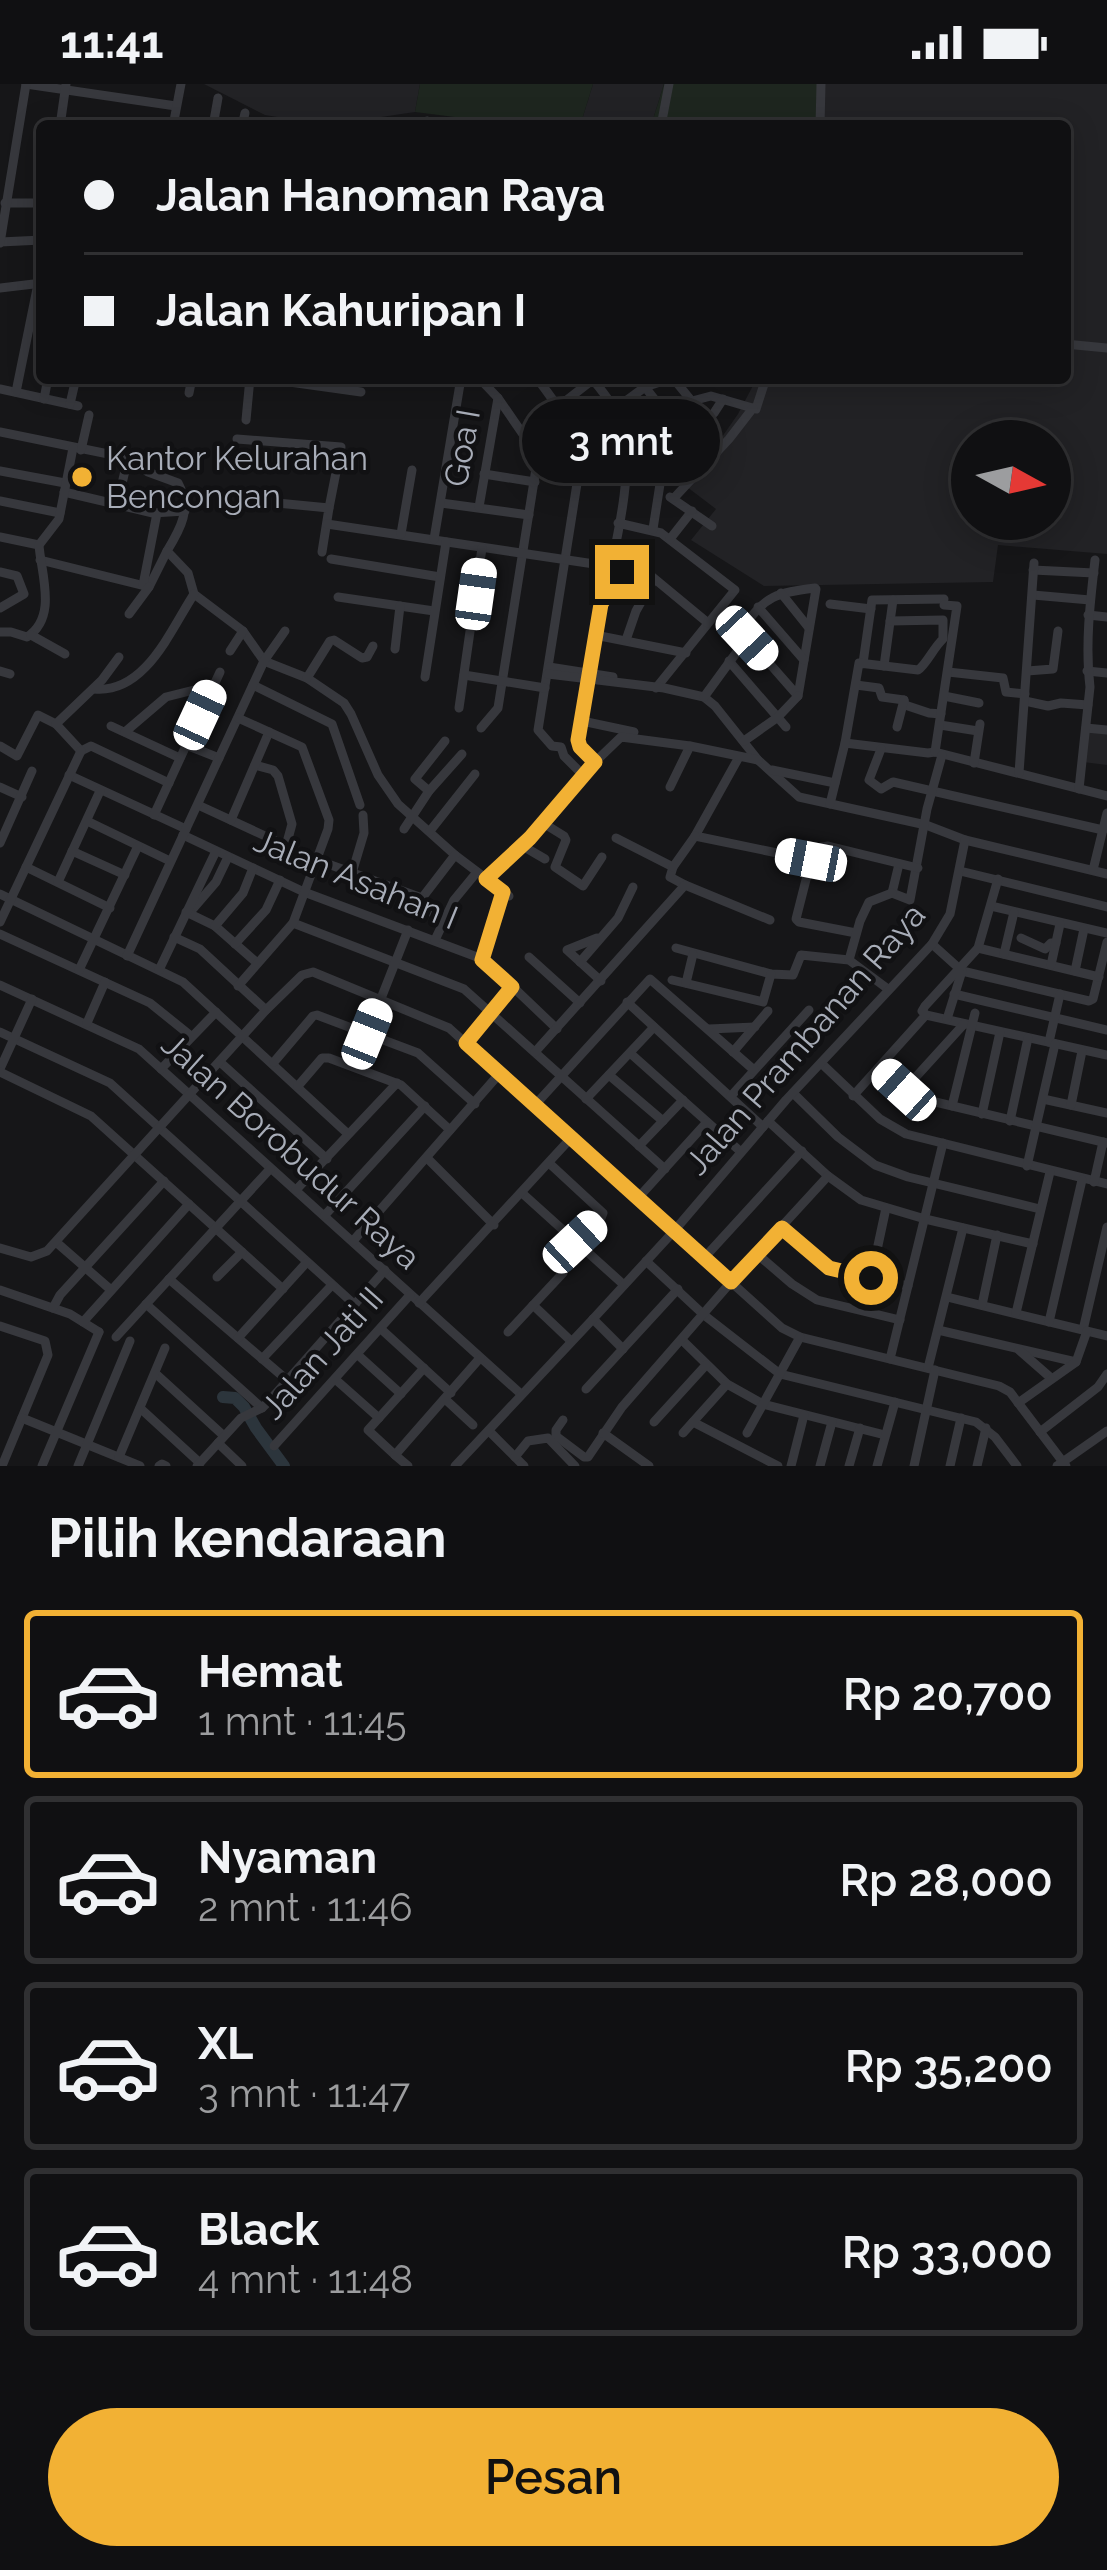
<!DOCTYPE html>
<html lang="id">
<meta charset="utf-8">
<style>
body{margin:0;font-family:Raleway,sans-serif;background:#1e1e20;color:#f1f3f6;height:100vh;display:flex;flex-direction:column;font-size:45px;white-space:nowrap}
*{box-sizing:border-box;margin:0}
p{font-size:39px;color:#9c9d9f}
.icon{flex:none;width:66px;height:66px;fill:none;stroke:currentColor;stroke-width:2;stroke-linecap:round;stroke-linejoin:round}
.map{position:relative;height:1382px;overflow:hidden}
.details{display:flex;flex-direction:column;background:#101012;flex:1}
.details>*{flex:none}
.hud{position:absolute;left:36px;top:36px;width:1035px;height:264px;border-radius:12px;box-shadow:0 6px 30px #0003,0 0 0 3px #303032;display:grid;align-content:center;height:264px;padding:0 48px;background:#101012}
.needle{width:78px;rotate:98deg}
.tools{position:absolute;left:951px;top:336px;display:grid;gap:24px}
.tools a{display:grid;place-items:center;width:120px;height:120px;border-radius:50%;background:#101012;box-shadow:0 6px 30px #0003,0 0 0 3px #303032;font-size:60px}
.end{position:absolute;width:54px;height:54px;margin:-27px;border:15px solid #f2b134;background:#111;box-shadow:0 0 0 6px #111}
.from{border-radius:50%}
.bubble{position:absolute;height:84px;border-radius:42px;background:#101012;box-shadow:0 6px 30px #0003,0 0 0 3px #303032;font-size:39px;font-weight:600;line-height:84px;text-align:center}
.car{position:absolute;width:36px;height:72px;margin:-36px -18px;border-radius:15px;box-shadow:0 0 9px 3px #0007;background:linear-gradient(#fff 24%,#345 0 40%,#fff 0 76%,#345 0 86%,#fff 0)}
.hud b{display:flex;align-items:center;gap:42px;height:114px;font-size:45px}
.hud b+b{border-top:3px solid #303032}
.hud i{width:30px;height:30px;background:#f1f3f6}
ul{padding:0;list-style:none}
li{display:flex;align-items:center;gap:36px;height:168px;margin:0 24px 18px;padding:0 24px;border:6px solid #303032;border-radius:12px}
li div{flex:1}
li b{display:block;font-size:45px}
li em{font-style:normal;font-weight:600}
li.selected{border-color:#f2b134}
li>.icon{width:108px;height:108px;stroke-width:1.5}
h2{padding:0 48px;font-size:54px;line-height:144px}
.primary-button{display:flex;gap:24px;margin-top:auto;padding:24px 48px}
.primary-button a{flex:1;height:138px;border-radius:72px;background:#f2b134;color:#111;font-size:48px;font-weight:600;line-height:138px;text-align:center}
.status{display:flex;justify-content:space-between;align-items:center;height:84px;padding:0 60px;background:#101012;direction:ltr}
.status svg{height:33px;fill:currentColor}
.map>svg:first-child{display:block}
.built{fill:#222225;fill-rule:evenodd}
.green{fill:#1e261f}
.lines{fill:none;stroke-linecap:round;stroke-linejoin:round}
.river{stroke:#2c353c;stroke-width:12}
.minor{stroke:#37383d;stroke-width:9}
.route{stroke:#f2b134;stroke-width:15}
.poi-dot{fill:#f2b134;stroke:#111113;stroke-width:4.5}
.labels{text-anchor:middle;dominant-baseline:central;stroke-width:9;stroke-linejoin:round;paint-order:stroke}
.street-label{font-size:33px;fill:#a8adb8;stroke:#111113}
.poi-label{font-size:33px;fill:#a8adb8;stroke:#111113;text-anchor:start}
</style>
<div class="status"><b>11:41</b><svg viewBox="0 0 49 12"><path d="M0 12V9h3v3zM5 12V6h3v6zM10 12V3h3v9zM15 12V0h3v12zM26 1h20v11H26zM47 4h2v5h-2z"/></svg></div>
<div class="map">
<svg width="1107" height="1382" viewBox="0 0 1107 1382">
<rect width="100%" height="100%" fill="#161618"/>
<!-- built -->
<g class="built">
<path d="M204,0H420L415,28L327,41L265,31Z"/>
<path d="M593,0H664L651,42H580Z"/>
<path d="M821,0H1107V470L998,461L993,498L764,502L691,456L716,425L687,403L738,330L757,294H1065V42H815ZM972,357H1050V435H972Z"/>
<path d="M1087,648H1107V681L1083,678Z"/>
</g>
<!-- green -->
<g class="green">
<path d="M420,0H593L580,42H527L415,28Z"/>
<path d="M664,0H821L815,42H651Z"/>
</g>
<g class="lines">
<!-- river -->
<path class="river" d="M223,1313L235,1314L244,1323L256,1344L284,1382"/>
<!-- minor -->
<g class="minor">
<path d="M26,0L176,22"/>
<path d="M60,42L66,0"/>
<path d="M173,42L181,0"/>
<path d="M213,42L218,14"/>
<path d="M242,42L245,29"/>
<path d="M270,42V38"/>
<path d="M405,42V39"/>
<path d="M426,42L427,37"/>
<path d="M447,42V41"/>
<path d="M661,42L669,0"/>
<path d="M820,42L821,0"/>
<path d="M5,119H42"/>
<path d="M0,158L42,156"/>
<path d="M0,159L26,0"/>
<path d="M0,204L42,199"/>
<path d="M1065,260L1107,264"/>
<path d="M261,294L361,308"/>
<path d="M479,294L498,314L538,372L498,624L481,644"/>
<path d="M537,294L577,349L582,368L538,646L552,662L561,663L564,672L583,691"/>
<path d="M592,294C603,309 616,323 622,342C634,378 619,446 611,483"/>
<path d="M673,294L707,336"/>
<path d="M645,303L687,357"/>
<path d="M0,305L78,322"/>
<path d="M16,308L38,200"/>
<path d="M189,309L192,294"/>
<path d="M44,315L48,294"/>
<path d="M692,317L711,312L756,325L766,294"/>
<path d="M70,320L76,294"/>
<path d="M559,322L595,294"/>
<path d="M615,325L645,303L672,294"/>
<path d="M246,336L250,294"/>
<path d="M0,348L128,374L148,388L178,399C192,425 181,444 167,467L188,489L194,510L243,547L264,577L307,594L344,619L351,630L378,691L398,720L455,771L509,812"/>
<path d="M237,355L341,363L329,424"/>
<path d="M81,366L89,331"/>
<path d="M664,381L714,329L723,315"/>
<path d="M0,387L65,399"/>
<path d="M484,390L535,398"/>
<path d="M64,408L153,429L185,427"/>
<path d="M670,413L712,442"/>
<path d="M674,414L729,355L753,324"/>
<path d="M0,417L60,429"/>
<path d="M277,419L329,424L322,468"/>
<path d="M441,419L529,431"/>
<path d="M117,421L128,374"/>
<path d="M479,423L498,314"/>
<path d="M618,439L661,449L735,506L656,604"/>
<path d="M327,440L641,487L650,491L708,539"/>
<path d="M653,445L670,336"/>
<path d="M401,450L412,386"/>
<path d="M0,453L39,461"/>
<path d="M434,455L461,294"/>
<path d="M670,455L692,427"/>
<path d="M331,475L440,493"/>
<path d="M40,476L149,503L167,467"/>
<path d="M1033,486L1094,489"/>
<path d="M0,488L17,492L24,510L0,524"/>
<path d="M143,501L157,429"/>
<path d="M815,504L816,505L798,612L747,554L743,544C765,511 777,509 815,504Z"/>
<path d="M781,509L809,544"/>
<path d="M1033,511L1090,516"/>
<path d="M338,513L434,527"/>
<path d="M830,520L871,525"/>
<path d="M758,523L804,576"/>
<path d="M129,530L149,503"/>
<path d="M1088,531L1107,533"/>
<path d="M0,548H11L27,553C58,533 41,490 39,461L59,435L73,364"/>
<path d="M31,551L65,570"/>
<path d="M595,551L686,569"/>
<path d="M626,556L636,527L654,495"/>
<path d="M395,565L400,522"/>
<path d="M230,567L243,547"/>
<path d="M729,577L786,643"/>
<path d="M863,579L872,516L944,515"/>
<path d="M884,582L893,516"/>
<path d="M549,583L613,593"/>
<path d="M0,587L10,590"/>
<path d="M1027,587L1053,585L1058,547"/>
<path d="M1087,587L1107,589"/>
<path d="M948,588L1003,594L1006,608L1025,610"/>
<path d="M548,590L664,604L704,613L715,622L758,676L799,713L926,741L965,756L1107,790"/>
<path d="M464,591L545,604"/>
<path d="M425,593L446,458"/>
<path d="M307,594L330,557L334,556L362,574L367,573L373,562"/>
<path d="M253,601L332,640L360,721"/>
<path d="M856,601L879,604L882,613L904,616L905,621L929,629L941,630"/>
<path d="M94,605C145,610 170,547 194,510"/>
<path d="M944,612L979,619"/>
<path d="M704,613L747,554"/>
<path d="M1025,617L1048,622L1061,619L1088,621"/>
<path d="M459,624L482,464"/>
<path d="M582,637L634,648"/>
<path d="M940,641L978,647"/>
<path d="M111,642L180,674"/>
<path d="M897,643L904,616"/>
<path d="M1086,644L1107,646"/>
<path d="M125,648L166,613L214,601"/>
<path d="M744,657L778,633L798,612"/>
<path d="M845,659L928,669L935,668L1107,712"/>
<path d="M186,661L219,674"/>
<path d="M0,662L17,672L38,631L56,640"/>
<path d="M881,665L869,696L881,705L893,698L1103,746"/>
<path d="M81,667L56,640L102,596L119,573"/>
<path d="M81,667L91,662L169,699"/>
<path d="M935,668L957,522L944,521"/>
<path d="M739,673L695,752L811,776"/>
<path d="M595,678L580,663L578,656L600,525L605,510L624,484"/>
<path d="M974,679L980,640"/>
<path d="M255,681L273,686L278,692L292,740L286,762"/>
<path d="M772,686L835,699"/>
<path d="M1019,689L1034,479"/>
<path d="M69,691L186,745"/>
<path d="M0,703L22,713"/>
<path d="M670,703L690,662"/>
<path d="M1079,705L1090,603C1085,561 1090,519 1095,476"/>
<path d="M429,707L415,695L445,657"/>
<path d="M830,720L845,659L859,579L918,586C926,581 934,563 943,555V536L890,537"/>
<path d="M198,721L317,776L422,814"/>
<path d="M154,731L220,588"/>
<path d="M231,736L269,648"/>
<path d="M87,737L170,777"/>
<path d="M543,739L564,752L566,756L555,783L583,802L602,773"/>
<path d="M404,745L429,707L462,670"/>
<path d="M430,747L475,690"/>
<path d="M183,751L304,808L477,873L491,882L557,945"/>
<path d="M616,754L673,783L670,793L685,801"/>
<path d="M0,759L32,687"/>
<path d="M521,761L545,775"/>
<path d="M72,767L125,791"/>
<path d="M899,780L892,809L910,816L927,725L942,671"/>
<path d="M26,783L110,824"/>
<path d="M673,783L695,752"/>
<path d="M1093,786L1107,729"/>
<path d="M960,787L1107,823"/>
<path d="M352,789L364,749L363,731"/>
<path d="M486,795L529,754L595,678L621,653L690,662L758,676"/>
<path d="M58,798L100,707"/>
<path d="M0,810L183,898L348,1050"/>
<path d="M422,814L455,771"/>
<path d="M422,814L441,841"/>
<path d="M991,822L1107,849"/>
<path d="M191,827L216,798L228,773"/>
<path d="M186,828L215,842L256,878"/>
<path d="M0,838L81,667"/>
<path d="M293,839L464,905L665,1085"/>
<path d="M215,842L243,809L253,784"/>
<path d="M856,849L799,838L796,835L811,776L818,764L828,762L918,784"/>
<path d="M0,850L150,919L191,952"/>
<path d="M174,853L200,865L266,926"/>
<path d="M597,854L567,866L601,897"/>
<path d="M1021,854L1045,865L1051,859H1056"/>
<path d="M435,856L454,816L477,788"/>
<path d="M235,860L266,826L280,796"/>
<path d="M932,860L962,887L1089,917L1093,915L1107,858"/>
<path d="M676,864L771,890L793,891L801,871L849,876L888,905"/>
<path d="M978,864L1099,893"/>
<path d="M1004,870L1014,828"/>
<path d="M127,872L264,577L285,547"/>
<path d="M529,873L580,919"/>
<path d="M482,876L503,808"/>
<path d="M849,876L860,837L869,818L892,809"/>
<path d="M580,878L618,834L633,803"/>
<path d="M1051,881L1060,840"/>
<path d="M79,886L138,762"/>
<path d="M159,886L216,767"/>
<path d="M1075,887L1084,845"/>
<path d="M672,896L763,918L771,890"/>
<path d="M686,899L693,870"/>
<path d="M0,901L139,965L521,1310"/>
<path d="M238,902L293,839L328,745L329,736L302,663L238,634"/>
<path d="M954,910L1107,946"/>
<path d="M627,918L763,1043"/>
<path d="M926,931L1107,971"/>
<path d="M947,935L962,887"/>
<path d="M87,939L105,898"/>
<path d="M709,945L755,943"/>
<path d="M0,948L110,999L355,1221"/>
<path d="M367,950L408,846"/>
<path d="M1049,958L1060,910"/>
<path d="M466,959L512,903"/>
<path d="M535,968L685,801L770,836"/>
<path d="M733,968L768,927"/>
<path d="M630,969L741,1068"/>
<path d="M220,978L327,1075"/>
<path d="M274,978L313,932L317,931L418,969L475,1020"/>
<path d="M821,979L880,1035L906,1050L1107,1100"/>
<path d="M880,984L904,1006L927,1016L1107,1059"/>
<path d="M0,985L32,915"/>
<path d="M161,985L216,928"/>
<path d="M0,988L91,1032L283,1205"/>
<path d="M609,991L663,1037"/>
<path d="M298,1002L322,974H329L401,1001L450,1046"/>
<path d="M904,1006L964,940"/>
<path d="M793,1009L838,1053L875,1081L908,1093L1040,1125"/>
<path d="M731,1012L809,926"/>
<path d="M853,1012L924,933L926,931L922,927L925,922L978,864L998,795"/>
<path d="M586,1015L654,943"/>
<path d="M1043,1015L1107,1029"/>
<path d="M535,1021L650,895L754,986"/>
<path d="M1071,1021L1082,967"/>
<path d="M952,1022L975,929"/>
<path d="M982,1030L1000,948"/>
<path d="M768,1037L828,1092L861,1116L925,1135L1033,1160"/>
<path d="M1010,1037L1028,954"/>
<path d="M639,1062L683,1016"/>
<path d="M427,1074L494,1141"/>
<path d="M549,1079L603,1129L601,1134L575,1158"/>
<path d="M1027,1082L1055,960"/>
<path d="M1094,1098L1103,1058"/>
<path d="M296,1106L397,999"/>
<path d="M522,1109L624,1201"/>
<path d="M638,1114L707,1038"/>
<path d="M325,1131L425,1022"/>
<path d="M781,1144L829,1184L908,1202"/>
<path d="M353,1157L500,989"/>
<path d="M56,1158L111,1206"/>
<path d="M0,1164L31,1173L47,1167L266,926L302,891L313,888L449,944L782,1244L800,1253L999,1302L1010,1308L1066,1382"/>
<path d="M757,1170L792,1200L817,1216L900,1236"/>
<path d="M704,1174L802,1067"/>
<path d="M646,1177L704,1231L780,1290L976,1338L995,1353L1017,1382"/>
<path d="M217,1193L242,1168"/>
<path d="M871,1194L886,1124"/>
<path d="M169,1195L287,1296"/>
<path d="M0,1206L70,1230L99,1248"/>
<path d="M947,1213L1107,1252"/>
<path d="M419,1219L571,1054"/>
<path d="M146,1220L262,1324"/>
<path d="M533,1221L571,1257"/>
<path d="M982,1221L997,1151"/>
<path d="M53,1224L60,1211L164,1097"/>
<path d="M1016,1229L1050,1088"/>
<path d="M593,1235L623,1265"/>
<path d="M83,1238L189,1120"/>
<path d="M1049,1238L1082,1096"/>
<path d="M0,1242L45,1257L48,1271L2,1382"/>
<path d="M381,1245L451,1309"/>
<path d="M938,1246L1076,1278"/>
<path d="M1083,1246L1107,1143"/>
<path d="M508,1248L563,1189"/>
<path d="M116,1253L270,1085"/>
<path d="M238,1254L307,1178"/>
<path d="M682,1256L727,1300L763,1320L885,1351"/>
<path d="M1019,1266L1051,1294"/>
<path d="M358,1271L401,1310"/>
<path d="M262,1275L332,1201"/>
<path d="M890,1275L943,1059"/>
<path d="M928,1284L963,1144"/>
<path d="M155,1289L224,1352"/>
<path d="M335,1295L379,1334"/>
<path d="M586,1305L678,1205"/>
<path d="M445,1315L473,1341"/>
<path d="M1018,1319L1076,1278L1087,1247"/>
<path d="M140,1324L200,1379"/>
<path d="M22,1334L140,1382"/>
<path d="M563,1336L556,1346V1352L584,1373H588L622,1323L738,1190L828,1092"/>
<path d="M654,1338L706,1281"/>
<path d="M693,1338L778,1382"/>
<path d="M489,1347L524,1382"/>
<path d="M1040,1348L1098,1303L1107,1290"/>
<path d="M603,1349L649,1382"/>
<path d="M683,1349L727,1300"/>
<path d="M747,1349L800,1253"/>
<path d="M218,1359L242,1382"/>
<path d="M274,1362L410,1211"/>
<path d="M395,1371L368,1346L424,1284"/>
<path d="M119,1373L165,1264"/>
<path d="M515,1373L528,1357L548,1354L575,1382"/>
<path d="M42,1382L99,1248"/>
<path d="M78,1382L130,1257"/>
<path d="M159,1382L162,1380L166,1382"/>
<path d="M197,1382L241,1334L262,1324L271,1315L385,1186"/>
<path d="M408,1382L395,1371L480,1274"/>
<path d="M455,1382L593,1235L674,1147L786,1016L932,860L950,830L965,756"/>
<path d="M791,1382L804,1331"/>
<path d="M820,1382L832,1338"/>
<path d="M849,1382L860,1344"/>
<path d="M877,1382L895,1318"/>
<path d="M914,1382L935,1286"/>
<path d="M950,1382L961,1334"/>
<path d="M977,1382L986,1344"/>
<path d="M1057,1382L1107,1347"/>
</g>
</g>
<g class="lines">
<!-- route -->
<path class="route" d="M622,488L601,520L578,656L580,663L595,678L530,754L486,795L503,808L482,876L512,903L466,959L731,1198L782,1144L829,1184L871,1194"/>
</g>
<!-- markers -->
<circle class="poi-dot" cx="82" cy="393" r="12"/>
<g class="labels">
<!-- street labels -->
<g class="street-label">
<text transform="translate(462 364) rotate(-80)">Goa I</text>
<text transform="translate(356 795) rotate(22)">Jalan Asahan I</text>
<text transform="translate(805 955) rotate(-49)">Jalan Prambanan Raya</text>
<text transform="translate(291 1067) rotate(42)">Jalan Borobudur Raya</text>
<text transform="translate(322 1269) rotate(-48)">Jalan Jati II</text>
</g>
<!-- poi labels -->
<g class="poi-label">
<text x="106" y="374">Kantor Kelurahan<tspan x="106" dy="38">Bencongan</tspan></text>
</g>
</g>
</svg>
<div class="tools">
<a><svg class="needle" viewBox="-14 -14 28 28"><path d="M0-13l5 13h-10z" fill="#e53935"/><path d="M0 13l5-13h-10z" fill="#9c9d9f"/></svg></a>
</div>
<i class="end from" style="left:871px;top:1194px"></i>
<i class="end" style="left:622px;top:488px"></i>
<div class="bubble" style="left:522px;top:315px;width:198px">3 mnt</div>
<i class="car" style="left:476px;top:510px;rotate:8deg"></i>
<i class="car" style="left:747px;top:554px;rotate:137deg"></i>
<i class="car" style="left:200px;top:631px;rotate:25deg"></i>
<i class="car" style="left:811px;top:776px;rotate:281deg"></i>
<i class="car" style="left:367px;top:950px;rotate:22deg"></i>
<i class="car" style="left:904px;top:1006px;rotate:312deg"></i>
<i class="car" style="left:575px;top:1158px;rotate:47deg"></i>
<div class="hud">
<b><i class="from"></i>Jalan Hanoman Raya</b>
<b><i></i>Jalan Kahuripan I</b>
</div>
</div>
<section class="details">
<h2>Pilih kendaraan</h2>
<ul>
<li class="selected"><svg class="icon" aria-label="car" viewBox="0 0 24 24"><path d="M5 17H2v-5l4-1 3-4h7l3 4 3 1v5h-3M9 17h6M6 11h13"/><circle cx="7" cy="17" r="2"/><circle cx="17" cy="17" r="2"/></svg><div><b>Hemat</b><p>1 mnt · 11:45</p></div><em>Rp 20,700</em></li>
<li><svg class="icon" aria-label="car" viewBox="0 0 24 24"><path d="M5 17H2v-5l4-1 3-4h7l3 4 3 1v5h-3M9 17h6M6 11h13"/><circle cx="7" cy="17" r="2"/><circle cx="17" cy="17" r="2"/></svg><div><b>Nyaman</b><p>2 mnt · 11:46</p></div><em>Rp 28,000</em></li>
<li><svg class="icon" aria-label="car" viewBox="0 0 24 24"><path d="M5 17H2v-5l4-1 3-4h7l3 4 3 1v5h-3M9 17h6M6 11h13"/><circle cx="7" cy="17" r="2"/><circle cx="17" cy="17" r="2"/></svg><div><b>XL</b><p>3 mnt · 11:47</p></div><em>Rp 35,200</em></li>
<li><svg class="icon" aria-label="car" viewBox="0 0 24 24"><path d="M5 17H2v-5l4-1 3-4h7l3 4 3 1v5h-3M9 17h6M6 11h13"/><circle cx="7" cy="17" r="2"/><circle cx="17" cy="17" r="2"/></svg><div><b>Black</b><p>4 mnt · 11:48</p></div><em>Rp 33,000</em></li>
</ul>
<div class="primary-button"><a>Pesan</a></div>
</section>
